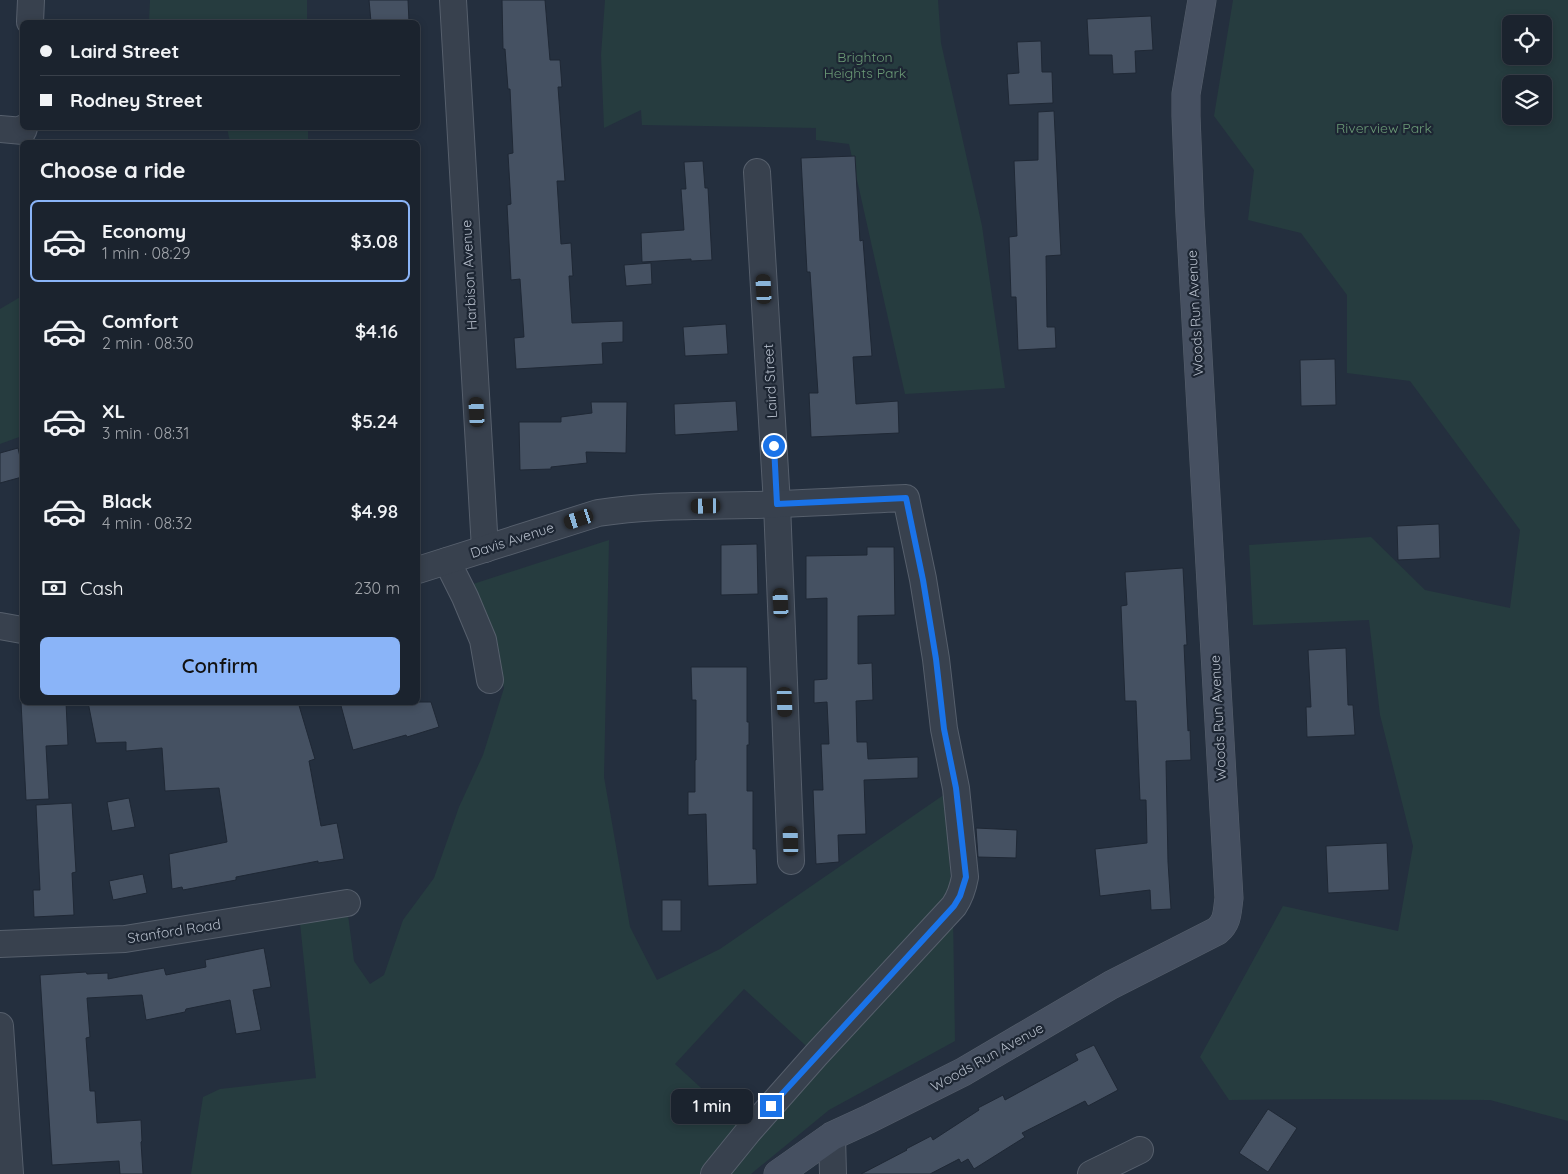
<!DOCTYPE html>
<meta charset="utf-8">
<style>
body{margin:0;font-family:Quicksand,sans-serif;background:#282f3a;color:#f1f3f6;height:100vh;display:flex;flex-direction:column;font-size:19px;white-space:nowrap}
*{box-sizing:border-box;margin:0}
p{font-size:16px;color:#a0a4aa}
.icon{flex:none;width:28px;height:28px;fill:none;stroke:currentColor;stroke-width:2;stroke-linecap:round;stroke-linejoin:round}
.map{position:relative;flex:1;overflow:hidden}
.drawer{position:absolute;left:20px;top:140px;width:400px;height:565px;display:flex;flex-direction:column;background:#1b232e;border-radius:8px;box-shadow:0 2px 8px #0003,0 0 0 1px #39404a}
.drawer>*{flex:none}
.guide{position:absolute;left:20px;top:20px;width:400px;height:110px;border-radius:8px;box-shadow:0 2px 8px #0003,0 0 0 1px #39404a;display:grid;align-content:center;height:110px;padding:0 20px;background:#1b232e}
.fabs{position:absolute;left:1502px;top:15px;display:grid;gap:10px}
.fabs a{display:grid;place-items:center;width:50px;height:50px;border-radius:8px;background:#1b232e;box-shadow:0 2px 8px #0003,0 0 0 1px #39404a;font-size:25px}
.end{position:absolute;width:22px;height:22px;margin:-11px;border:6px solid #1a73e8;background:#fff;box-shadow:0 0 0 2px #fff}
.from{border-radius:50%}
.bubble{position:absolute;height:35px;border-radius:8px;background:#1b232e;box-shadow:0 2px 8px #0003,0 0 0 1px #39404a;font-size:16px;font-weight:600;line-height:35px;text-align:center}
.car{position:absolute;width:15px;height:30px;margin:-15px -8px;border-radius:6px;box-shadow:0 0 4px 1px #0007;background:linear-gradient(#222 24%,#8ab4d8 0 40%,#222 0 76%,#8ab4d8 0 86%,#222 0)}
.guide b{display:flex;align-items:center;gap:18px;height:48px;font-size:19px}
.guide b+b{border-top:1px solid #39404a}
.guide i{width:12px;height:12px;background:#f1f3f6}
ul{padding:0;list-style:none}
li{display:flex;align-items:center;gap:15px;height:82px;margin:0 10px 8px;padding:0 10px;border:2px solid transparent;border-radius:8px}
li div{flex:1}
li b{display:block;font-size:19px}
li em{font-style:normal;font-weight:600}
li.active{border-color:#8ab4f8}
li>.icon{width:45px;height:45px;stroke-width:1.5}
h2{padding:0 20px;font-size:22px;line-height:60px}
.pay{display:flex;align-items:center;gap:12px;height:55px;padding:0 20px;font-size:19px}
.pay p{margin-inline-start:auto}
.cta{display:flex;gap:10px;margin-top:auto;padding:10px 20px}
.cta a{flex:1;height:58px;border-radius:8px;background:#8ab4f8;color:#111;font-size:20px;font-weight:600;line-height:58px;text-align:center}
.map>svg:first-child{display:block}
.green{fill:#263c3f;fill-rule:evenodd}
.building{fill:#455162;stroke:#1f2835}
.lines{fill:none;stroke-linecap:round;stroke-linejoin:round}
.street-casing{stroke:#565f6c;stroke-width:28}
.secondary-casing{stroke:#565f6c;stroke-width:29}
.street{stroke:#38414e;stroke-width:26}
.secondary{stroke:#465061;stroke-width:28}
.route{stroke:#1a73e8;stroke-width:6}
.labels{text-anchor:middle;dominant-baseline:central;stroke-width:4.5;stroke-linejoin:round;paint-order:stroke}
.park-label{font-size:14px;fill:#6b9a76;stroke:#1d2633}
.street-label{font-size:14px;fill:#b4bcc9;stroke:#1d2633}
</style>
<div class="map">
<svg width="1568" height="1174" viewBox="0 0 1568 1174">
<rect width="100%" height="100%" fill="#242f3e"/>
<!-- green -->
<g class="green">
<path d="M150,0H307V22H149Z"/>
<path d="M605,0H938L941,43L982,226L1005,388L905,394L849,144L816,140V128L642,125L641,110L604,128L601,55Z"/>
<path d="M1233,0H1568V1121L1490,1100L1324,1099L1229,1100L1200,1057L1283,906L1398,931L1413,846L1380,715L1369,620L1253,625L1249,545L1371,537L1425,590L1510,608L1520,530L1410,381L1347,373V295L1301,233L1248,220L1254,170L1214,116ZM1511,24H1544V56H1511ZM1511,84H1544V116H1511Z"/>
<path d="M227,128H308V142H230Z"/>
<path d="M22,296V436L0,444V309Z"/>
<path d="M609,540L604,777L630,927L657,980L720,949L945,794L953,915L955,1041L829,1110L751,1174H191L203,1097L220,1089L316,1078L300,923L348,915L354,961L370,984L384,975L403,920L434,878L459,807L483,755L504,688L489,626L470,585ZM744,989L816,1055L748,1131L675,1064Z"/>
</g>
<!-- building -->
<g class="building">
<path d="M369,0H408L409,22H371Z"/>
<path d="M502,0H545L550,60H560L562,87H558L565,181H557L561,244L571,243L573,276H569L572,323L623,321V342L602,343L603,364L516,369L514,338L524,337L520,279L511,280L507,205L511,204L508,154L513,153L510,89H508L505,49H503Z"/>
<path d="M1151,16L1153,50L1135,51L1136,73L1113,74L1112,55H1089L1087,19Z"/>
<path d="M1041,41L1042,72H1052L1053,103L1009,105L1007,74L1019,73L1017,42Z"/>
<path d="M1054,111L1061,255L1046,256L1047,327H1055L1056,348L1018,350L1016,297H1011L1009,237L1017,236L1014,161L1038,160V112Z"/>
<path d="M855,156L860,241L863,240L872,356L853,357L856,404L898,401L899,433L811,437L809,393H818L810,272H807L801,158Z"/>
<path d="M703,161L705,188H708L712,260L691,261V259L642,262L641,233L684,230L681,189H686L684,162Z"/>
<path d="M651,263L652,284L626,286L624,265Z"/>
<path d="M726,324L728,354L685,356L683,327Z"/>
<path d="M1335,359L1336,405L1301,406L1300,360Z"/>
<path d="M736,401L738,431L675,435L674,404Z"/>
<path d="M591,402H627L626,453L586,452L587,463L551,467V469L520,470L519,422H561V417L592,413Z"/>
<path d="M18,448L22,466V477L0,483V453Z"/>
<path d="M1439,524L1440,558L1398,560L1397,526Z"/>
<path d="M757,544L758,594L721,595V545Z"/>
<path d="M867,547H894L895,615L858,616V664L872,663L873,700L856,701L857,742H867L868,759L918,757V778L864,780L866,834L838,835L839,862L816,864L813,790H823L821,744H829L827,702L814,703V680L827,679V598L806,599V556L867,555Z"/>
<path d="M1183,568L1187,645H1184L1188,731L1190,730L1191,760L1166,761L1168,862L1171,909L1151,910L1150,890L1100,896L1095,849L1147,843L1146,800H1140L1136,701H1125L1121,606L1127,605L1125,572Z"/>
<path d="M1346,648L1348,705H1353L1355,735L1307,737L1306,707H1311L1308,650Z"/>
<path d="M691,667H747V722H749V745H747V791H753V849H756L757,884L708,886L706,814L688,815V792H695V760H696V700H692Z"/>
<path d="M21,702H66L68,745L46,746L49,799L26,800Z"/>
<path d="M88,702H298L315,759L309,761L321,826L337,823L344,859L318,863V861L236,877V880L183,890L182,887L172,889L169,854L227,842L219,788L165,791L162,748L126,751V742L96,743Z"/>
<path d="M340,702H431L439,727L407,737L406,735L353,750Z"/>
<path d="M129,798L135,827L112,831L107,802Z"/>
<path d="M72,803L76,872L72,873L74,915L34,917L33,890H40L36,805Z"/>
<path d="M976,828L1017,830L1016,858L978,857Z"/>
<path d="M1387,843L1389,890L1328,893L1326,846Z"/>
<path d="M143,874L147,893L113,900L109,881Z"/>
<rect x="662" y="900" width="19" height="31"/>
<path d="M264,948L271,987L253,990L261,1030L236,1034L230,1000L186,1009L185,1012L146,1020L142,995L87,998L90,1037L86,1038L90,1091H95L97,1123L141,1120L142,1141L141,1142L143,1174H120L119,1161L52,1165L40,975L86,972L87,974L108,973V979L164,968L166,975L206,967L205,960Z"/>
<path d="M1094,1045L1118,1090L1088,1106L1085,1101L1022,1133L1025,1137L974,1169L968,1159L961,1163L959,1159L930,1174H861L907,1150L906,1149L931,1136L933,1140L979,1110L978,1108L1003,1095L1005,1100L1060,1070L1078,1060L1075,1054Z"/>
<path d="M1268,1109L1297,1128L1268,1172L1239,1153Z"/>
</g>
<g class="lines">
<!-- street casing -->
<g class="street-casing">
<g id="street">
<path d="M453,0L485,549"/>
<path d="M30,22L31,0"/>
<path d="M0,129L23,131L24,128"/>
<path d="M757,172L777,504L791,861"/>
<path d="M447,561L465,597L483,640L490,680"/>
<path d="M418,570L598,513C648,505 699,506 750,505C802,504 854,500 906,498L923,579L936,659L944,729L956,788L965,877C963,888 960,897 954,906L816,1055L748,1132L714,1174"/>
<path d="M0,626L22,630"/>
<path d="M0,944L125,939L347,903"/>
<path d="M0,1026L10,1174"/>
<path d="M832,1136L833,1174"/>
<path d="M1091,1174L1140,1150"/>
</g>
</g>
<!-- secondary casing -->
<g class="secondary-casing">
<path id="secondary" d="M778,1174L832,1136L869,1119L963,1072L1111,985L1217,931C1228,922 1227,912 1229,898L1190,216L1186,116V94L1202,0"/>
</g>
<!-- street -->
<use href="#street" class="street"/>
<!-- secondary -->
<use href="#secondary" class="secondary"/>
</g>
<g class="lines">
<!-- route -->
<path class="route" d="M771,1106L954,906L960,896L966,877L956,788L944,729L936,659L923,580L906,498L777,504L774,446"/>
</g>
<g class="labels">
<!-- park labels -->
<g class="park-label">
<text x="865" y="57">Brighton<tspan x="865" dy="16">Heights Park</tspan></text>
<text x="1384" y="128">Riverview Park</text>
</g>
<!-- street labels -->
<g class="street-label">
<text transform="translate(469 275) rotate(-93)">Harbison Avenue</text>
<text transform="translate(1195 313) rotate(-93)">Woods Run Avenue</text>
<text transform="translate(770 381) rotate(-93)">Laird Street</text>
<text transform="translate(512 540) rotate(-18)">Davis Avenue</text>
<text transform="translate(1218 718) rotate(-93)">Woods Run Avenue</text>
<text transform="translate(174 931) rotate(-9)">Stanford Road</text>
<text transform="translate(987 1057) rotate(-29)">Woods Run Avenue</text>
</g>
</g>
</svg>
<div class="fabs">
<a><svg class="icon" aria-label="locate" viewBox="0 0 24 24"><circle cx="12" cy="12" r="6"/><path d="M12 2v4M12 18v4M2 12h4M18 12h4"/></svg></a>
<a><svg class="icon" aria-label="layers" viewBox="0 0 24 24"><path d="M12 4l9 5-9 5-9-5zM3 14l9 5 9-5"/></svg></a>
</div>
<i class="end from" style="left:774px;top:446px"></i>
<i class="end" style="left:771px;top:1106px"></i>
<div class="bubble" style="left:671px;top:1089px;width:82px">1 min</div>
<i class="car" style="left:764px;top:289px;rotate:357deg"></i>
<i class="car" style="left:477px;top:412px;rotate:357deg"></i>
<i class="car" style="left:706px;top:506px;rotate:269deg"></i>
<i class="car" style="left:579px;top:519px;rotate:252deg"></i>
<i class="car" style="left:781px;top:603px;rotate:357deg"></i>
<i class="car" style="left:785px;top:702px;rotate:178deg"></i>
<i class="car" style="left:791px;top:841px;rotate:358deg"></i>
<div class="guide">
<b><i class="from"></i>Laird Street</b>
<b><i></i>Rodney Street</b>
</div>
<section class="drawer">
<h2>Choose a ride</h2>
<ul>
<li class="active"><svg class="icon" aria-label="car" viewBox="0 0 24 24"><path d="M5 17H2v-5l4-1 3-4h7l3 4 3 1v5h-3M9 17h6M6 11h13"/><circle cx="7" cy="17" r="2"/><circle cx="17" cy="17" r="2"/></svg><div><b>Economy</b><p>1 min · 08:29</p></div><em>$3.08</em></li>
<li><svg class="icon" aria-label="car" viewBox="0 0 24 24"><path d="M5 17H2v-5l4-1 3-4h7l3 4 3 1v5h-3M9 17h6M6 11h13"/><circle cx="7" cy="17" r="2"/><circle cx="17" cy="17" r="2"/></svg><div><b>Comfort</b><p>2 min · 08:30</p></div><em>$4.16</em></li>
<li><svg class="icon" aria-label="car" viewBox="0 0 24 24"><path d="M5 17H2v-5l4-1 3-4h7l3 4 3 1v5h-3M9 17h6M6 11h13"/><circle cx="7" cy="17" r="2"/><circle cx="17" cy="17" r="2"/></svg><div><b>XL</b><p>3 min · 08:31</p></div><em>$5.24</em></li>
<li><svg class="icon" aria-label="car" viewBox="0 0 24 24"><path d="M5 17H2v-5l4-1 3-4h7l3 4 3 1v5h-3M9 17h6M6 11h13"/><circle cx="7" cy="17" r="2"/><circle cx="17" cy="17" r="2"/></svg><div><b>Black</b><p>4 min · 08:32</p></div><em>$4.98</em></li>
</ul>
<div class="pay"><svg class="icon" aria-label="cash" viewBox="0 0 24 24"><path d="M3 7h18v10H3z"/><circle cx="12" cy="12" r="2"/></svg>Cash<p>230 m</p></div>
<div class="cta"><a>Confirm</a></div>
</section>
</div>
